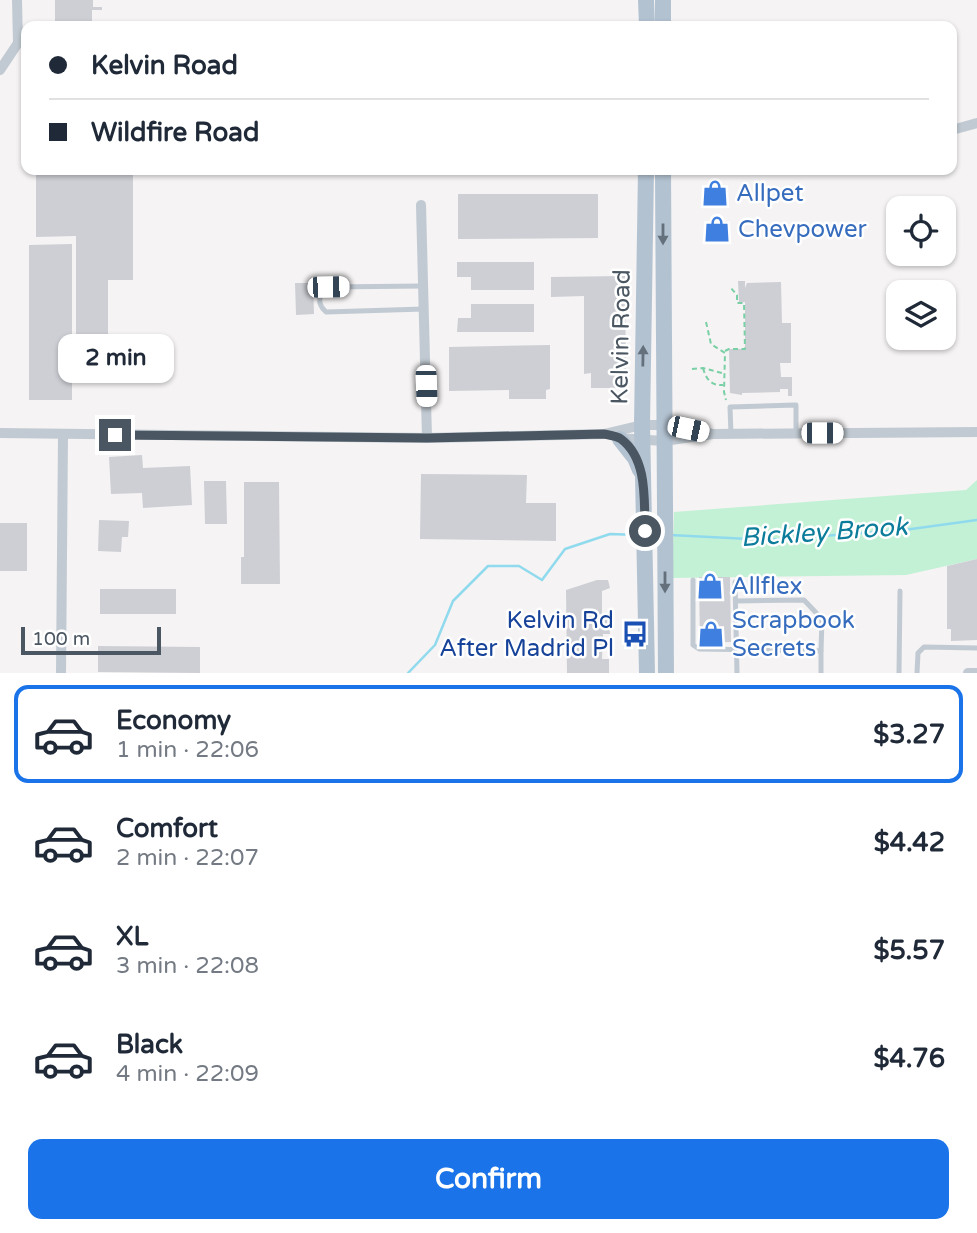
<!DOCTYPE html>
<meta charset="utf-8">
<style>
body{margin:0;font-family:"Varela Round",sans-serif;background:#f2f2f3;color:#1f2937;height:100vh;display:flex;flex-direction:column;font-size:26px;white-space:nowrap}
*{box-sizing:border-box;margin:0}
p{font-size:23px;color:#747a83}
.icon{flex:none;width:38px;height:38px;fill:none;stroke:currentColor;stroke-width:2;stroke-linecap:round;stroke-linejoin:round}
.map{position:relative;height:673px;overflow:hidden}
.sheet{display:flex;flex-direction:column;background:#fff;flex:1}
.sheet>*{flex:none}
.banner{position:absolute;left:21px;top:21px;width:936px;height:154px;border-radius:14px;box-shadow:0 2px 5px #0004;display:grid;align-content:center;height:154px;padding:0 28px;background:#fff}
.buttons{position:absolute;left:886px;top:196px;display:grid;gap:14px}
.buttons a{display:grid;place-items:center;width:70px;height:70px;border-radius:14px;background:#fff;box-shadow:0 2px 5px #0004;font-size:35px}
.scale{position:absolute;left:21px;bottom:18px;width:140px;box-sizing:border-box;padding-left:7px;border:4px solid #4a5661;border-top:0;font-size:19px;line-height:24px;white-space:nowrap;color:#4a5661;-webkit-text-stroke:5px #fff;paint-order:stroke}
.end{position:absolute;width:32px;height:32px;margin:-16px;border:9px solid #4a5661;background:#fff;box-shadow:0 0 0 4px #fff}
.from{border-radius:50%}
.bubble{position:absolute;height:49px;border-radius:14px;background:#fff;box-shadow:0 2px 5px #0004;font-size:23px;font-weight:700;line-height:49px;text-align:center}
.car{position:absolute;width:21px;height:42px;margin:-21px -10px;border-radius:9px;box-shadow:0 0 5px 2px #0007;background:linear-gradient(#fff 24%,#345 0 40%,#fff 0 76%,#345 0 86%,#fff 0)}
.banner b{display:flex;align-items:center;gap:24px;height:66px;font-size:26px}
.banner b+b{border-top:2px solid #e0e1e3}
.banner i{width:18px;height:18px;background:#1f2937}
ul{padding:12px 0 0;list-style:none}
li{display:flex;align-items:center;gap:21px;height:98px;margin:0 14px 10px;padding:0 14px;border:4px solid transparent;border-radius:14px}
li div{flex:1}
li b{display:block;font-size:26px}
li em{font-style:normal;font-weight:700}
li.on{border-color:#1a73e8}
li>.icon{width:63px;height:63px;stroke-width:1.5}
.button{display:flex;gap:14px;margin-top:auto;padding:14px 28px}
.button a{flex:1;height:80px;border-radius:14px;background:#1a73e8;color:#fff;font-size:28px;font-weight:700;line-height:80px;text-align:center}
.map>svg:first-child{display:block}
.green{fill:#c3f1d5}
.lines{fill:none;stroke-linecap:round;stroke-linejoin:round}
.stream{stroke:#90daee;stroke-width:2.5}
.building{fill:#cdcfd5}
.path{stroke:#7ad0a6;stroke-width:2;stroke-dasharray:5 3.5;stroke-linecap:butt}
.lane{stroke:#c1cad2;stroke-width:5}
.street{stroke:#c1cad2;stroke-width:10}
.primary{stroke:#b3c2d1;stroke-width:16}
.oneway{fill:#64717d}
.route{stroke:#4a5661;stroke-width:9}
.labels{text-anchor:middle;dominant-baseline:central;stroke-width:5;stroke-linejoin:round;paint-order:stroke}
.shop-label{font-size:24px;fill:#366cbe;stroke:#fff;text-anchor:start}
.street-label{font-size:24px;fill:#4a5661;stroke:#fff}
.transit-label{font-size:24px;fill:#164399;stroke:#fff;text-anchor:end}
.water-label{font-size:26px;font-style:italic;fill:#0c7c9b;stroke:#fff}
</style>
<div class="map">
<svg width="977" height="673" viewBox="0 0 977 673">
<rect width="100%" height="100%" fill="#f5f3f3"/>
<!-- green -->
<path class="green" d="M977,480V559L906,575L672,578L674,512L966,490Z"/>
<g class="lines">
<!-- stream -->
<g class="stream">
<path d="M670,535L768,540L904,530L977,520"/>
<path d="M408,673L435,645L453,601L488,566H519L542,580L565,549L610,534L638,535"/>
</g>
</g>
<!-- building -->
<g class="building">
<path d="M55,0H93V7H102V10H92V24H55Z"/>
<path d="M36,170H133V280H108V339H76V236L36,237Z"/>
<path d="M458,194H598V238L458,239Z"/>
<path d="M72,244V400H29V245Z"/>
<path d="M457,262H534V290H471V277H457Z"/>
<path d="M625,276L626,388H591V373L584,374V296L551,297V277Z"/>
<path d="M738,281H745V288L747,283L781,282L782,323H791V363H780L781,377H792V396H788V389H780V392L742,393V395L730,393L729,349H745V302L739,303Z"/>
<path d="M295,283H313L314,314L296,315Z"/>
<path d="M471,304H534V332H457L458,318H471Z"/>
<path d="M550,345V389L546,390V399H509V390L449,391V347Z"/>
<path d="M142,455L143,468L190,466L192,505L143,508L142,493L111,494L109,457Z"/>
<path d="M421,474L527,475L526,503H556V541L420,539Z"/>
<path d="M204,481H226L227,524H205Z"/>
<path d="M244,482H279L280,584H241V557H244Z"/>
<path d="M99,520L129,521L128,537H122L121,552L98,551Z"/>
<rect x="0" y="523" width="27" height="48"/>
<path d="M977,559V640L951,641V629H947V566Z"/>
<path d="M699,577H730L731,642L700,643Z"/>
<path d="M597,580H608L610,588L602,591V614H608L610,634H603L602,659H609V673H567L566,590Z"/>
<rect x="100" y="589" width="76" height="25"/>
<path d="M98,646L200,647V673L98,672Z"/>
</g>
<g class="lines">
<!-- path -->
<g class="path">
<path d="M706,322L711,344L725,353L724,392L726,400"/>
<path d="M725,351L729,349H745L744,303H737V295L731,288"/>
<path d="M703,368C706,379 711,386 723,385"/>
<path d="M692,369L703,368L722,373"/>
</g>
<!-- lane -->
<g class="lane">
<path d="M423,286L328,287C319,294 316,303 326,312L424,309"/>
<path d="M731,434L730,407L796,405V432"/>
<path d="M693,580V645L699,649L821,651L822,619L804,600L736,601"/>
<path d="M735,582L737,673"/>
<path d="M821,673V651"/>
<path d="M899,673L900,591"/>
<path d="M917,673L918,653L924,647L977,648"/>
</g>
<!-- street -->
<g class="street">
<path d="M0,70L18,43L17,0"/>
<path d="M952,130L977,123"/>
<path d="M421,205L427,438"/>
<path d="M0,433L427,438L604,434L642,425H664L713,434"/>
<path d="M617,438L664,441L713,434L977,432"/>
<path d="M61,673L63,435"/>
<path d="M968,673H977"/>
</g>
<!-- primary -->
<g class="primary">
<path d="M646,0L647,26"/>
<path d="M663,26V0"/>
<path d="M646,170L642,425L647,673"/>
<path d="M663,170L666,673"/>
<path d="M620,439L635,458L640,470"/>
</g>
</g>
<!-- one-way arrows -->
<defs><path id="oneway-solid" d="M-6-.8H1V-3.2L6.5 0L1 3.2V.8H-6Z" transform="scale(1.75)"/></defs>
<g class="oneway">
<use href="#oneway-solid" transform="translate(663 234) rotate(90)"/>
<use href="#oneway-solid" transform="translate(643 356) rotate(-89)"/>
<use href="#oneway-solid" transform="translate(665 582) rotate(90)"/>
</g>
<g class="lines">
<!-- route -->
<path class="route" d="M115,435L427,438L604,434C609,435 617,436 621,439C648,459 644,501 645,531"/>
</g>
<!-- icons -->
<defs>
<g id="shop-bare" transform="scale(2.1)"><path d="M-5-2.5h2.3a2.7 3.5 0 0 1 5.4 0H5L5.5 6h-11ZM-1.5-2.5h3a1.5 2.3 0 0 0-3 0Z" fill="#3f7fe0" stroke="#fff" stroke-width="2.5" paint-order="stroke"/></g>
<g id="bus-bare" transform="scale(2.1)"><path d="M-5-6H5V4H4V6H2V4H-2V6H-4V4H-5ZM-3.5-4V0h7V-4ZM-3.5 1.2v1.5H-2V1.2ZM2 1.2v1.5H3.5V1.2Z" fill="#1a4fb4" stroke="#fff" stroke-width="2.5" paint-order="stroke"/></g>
</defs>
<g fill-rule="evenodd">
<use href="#shop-bare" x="715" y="193"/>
<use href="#shop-bare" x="717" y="229"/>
<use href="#shop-bare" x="710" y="586"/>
<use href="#bus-bare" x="635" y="634"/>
<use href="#shop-bare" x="711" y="634"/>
</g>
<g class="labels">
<!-- shop labels -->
<g class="shop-label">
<text x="736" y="193">Allpet</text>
<text x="738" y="229">Chevpower</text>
<text x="731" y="586">Allflex</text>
<text x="732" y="620">Scrapbook<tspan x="732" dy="28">Secrets</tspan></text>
</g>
<!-- street labels -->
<g class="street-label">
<text transform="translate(621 337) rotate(-89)">Kelvin Road</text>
</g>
<!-- transit labels -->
<g class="transit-label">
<text x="614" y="620">Kelvin Rd<tspan x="614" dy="28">After Madrid Pl</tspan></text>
</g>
<!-- water labels -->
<g class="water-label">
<text transform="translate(824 532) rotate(-4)">Bickley Brook</text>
</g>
</g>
</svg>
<div class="buttons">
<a><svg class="icon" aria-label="locate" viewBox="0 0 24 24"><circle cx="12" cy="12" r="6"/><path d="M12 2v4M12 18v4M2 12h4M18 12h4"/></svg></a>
<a><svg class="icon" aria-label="layers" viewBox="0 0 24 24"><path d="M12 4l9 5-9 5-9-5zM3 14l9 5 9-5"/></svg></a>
</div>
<div class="scale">100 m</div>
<i class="end from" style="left:645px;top:531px"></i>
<i class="end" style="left:115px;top:435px"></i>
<div class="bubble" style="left:58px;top:334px;width:116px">2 min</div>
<i class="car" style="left:328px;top:287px;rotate:89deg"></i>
<i class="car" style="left:426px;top:386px;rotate:178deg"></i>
<i class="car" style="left:688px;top:429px;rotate:102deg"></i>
<i class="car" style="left:822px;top:433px;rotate:90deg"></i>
<div class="banner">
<b><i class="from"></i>Kelvin Road</b>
<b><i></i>Wildfire Road</b>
</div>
</div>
<section class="sheet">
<ul>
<li class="on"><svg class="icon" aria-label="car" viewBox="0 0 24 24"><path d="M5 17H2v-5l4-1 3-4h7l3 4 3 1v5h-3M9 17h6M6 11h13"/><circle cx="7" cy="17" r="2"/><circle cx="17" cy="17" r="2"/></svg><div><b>Economy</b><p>1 min · 22:06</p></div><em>$3.27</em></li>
<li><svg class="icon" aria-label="car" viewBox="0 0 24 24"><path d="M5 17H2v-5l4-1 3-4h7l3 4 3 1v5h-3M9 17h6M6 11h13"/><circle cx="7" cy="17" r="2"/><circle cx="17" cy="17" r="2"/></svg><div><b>Comfort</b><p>2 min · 22:07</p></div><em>$4.42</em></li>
<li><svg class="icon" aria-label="car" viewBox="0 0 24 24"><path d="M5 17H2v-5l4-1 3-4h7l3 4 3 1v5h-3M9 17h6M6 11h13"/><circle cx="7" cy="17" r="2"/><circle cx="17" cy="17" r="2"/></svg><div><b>XL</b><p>3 min · 22:08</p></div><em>$5.57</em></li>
<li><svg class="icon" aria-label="car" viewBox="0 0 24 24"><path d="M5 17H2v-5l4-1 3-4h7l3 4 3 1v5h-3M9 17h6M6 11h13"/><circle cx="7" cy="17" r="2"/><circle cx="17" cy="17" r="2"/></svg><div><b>Black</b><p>4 min · 22:09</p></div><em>$4.76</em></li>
</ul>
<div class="button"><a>Confirm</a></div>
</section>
